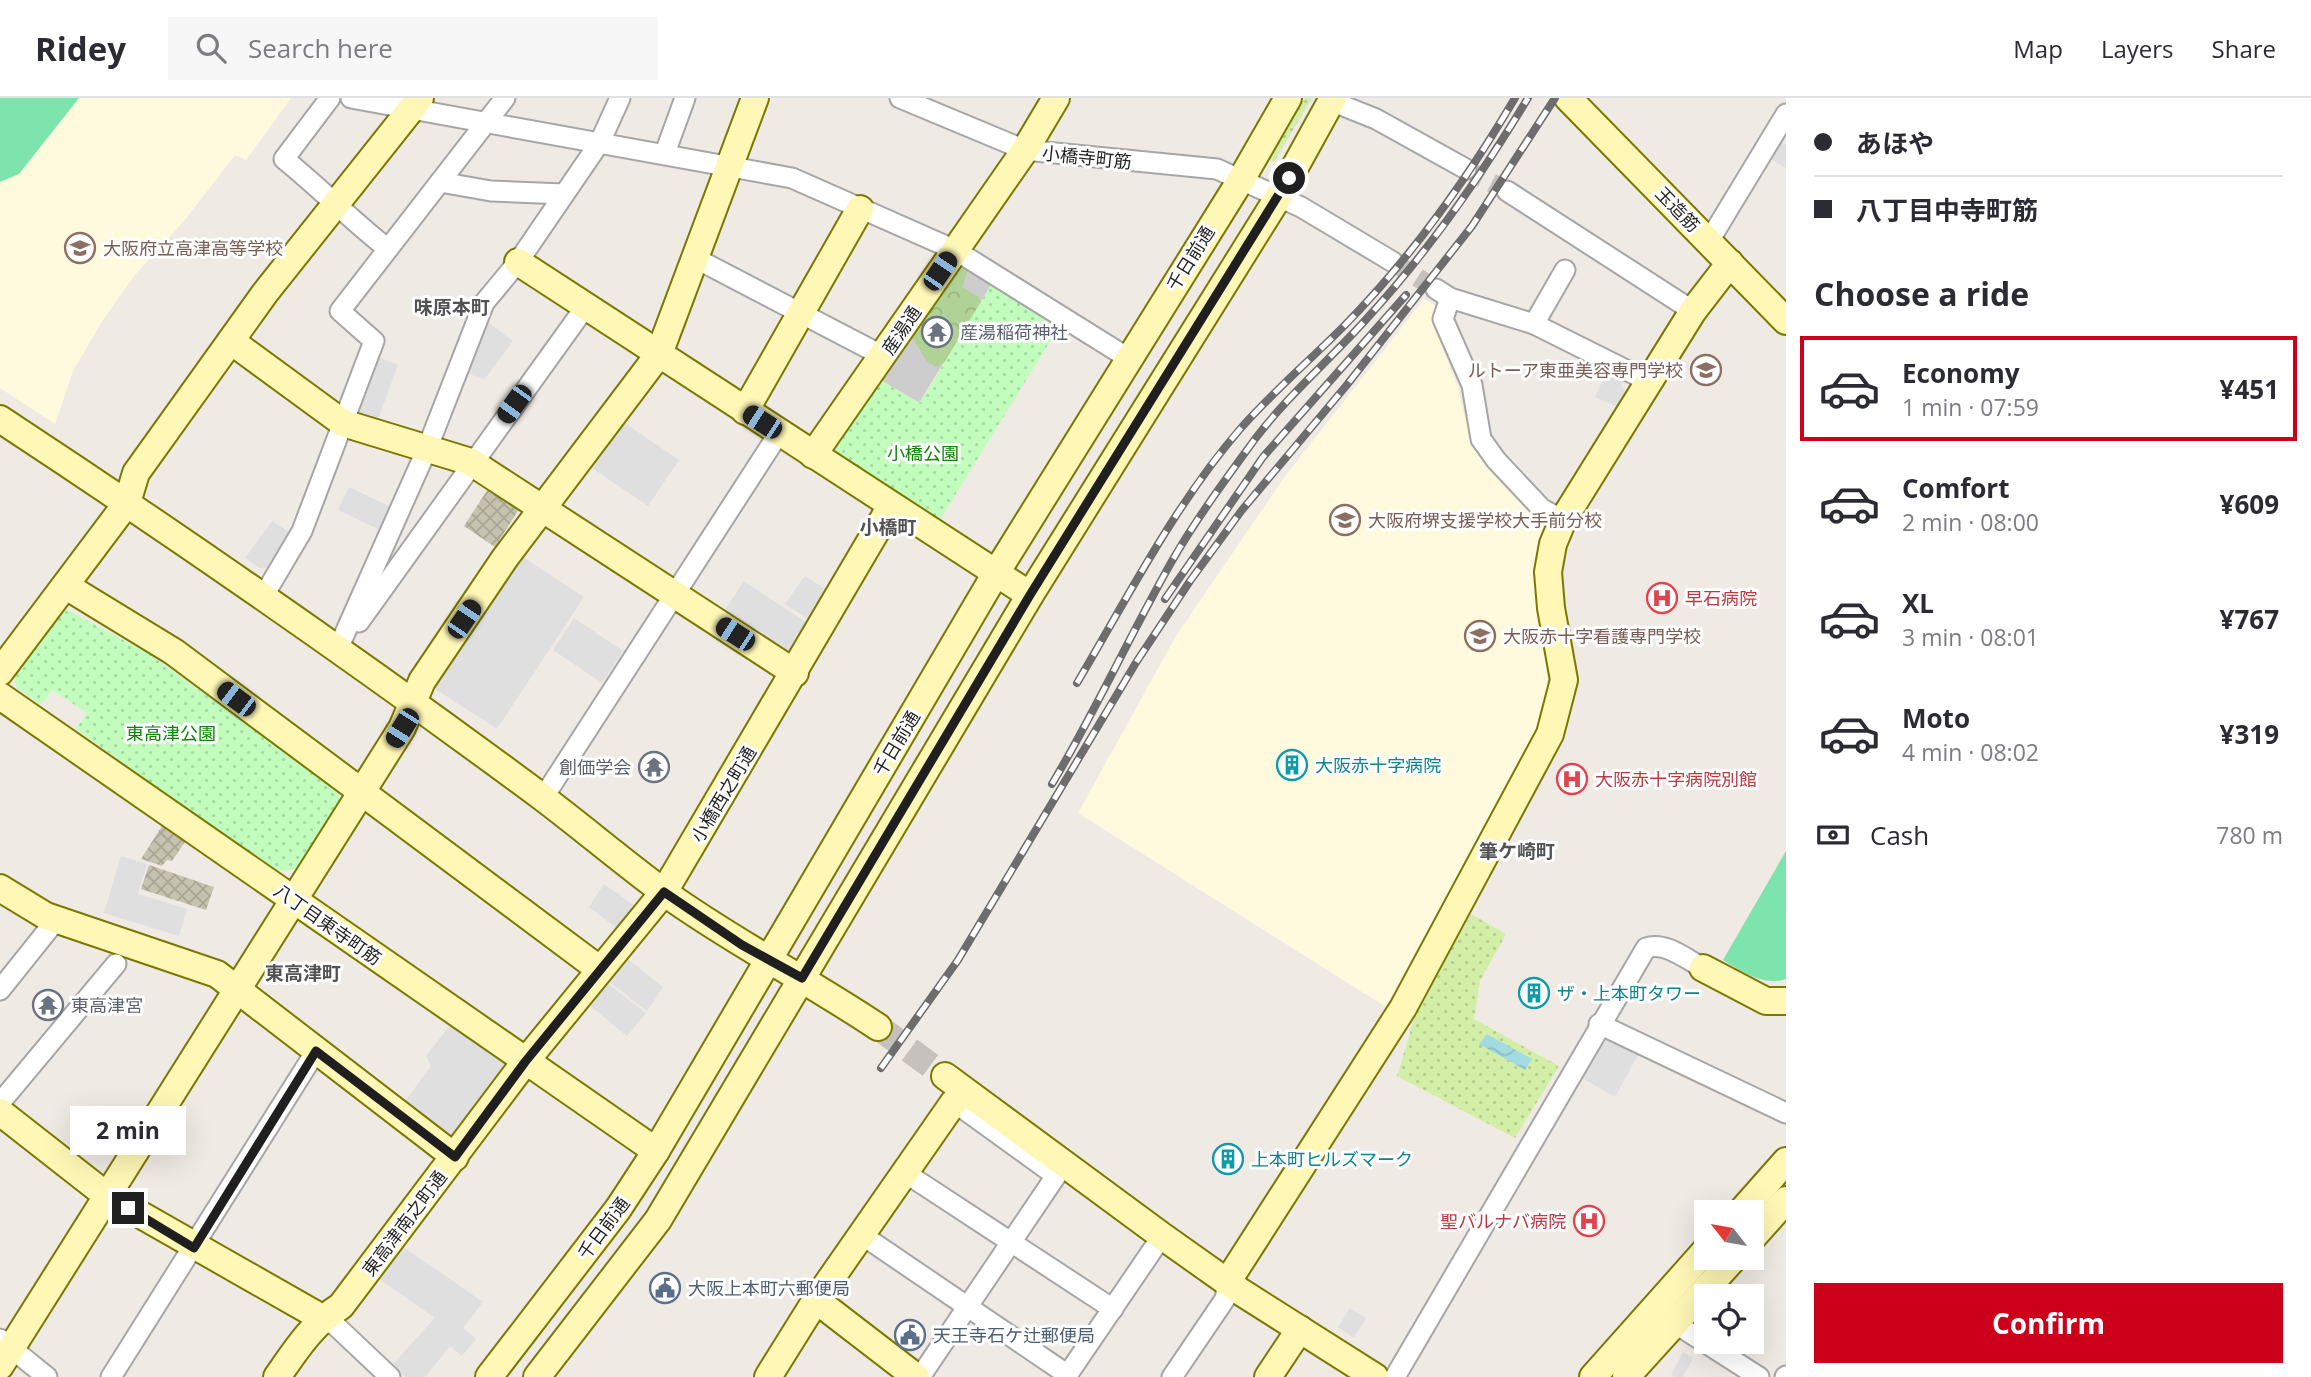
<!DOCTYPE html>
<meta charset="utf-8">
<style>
body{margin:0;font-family:"Open Sans","Noto Sans JP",sans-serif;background:#f7f7f7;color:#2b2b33;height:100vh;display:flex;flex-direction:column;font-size:26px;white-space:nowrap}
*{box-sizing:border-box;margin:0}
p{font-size:23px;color:#7c7c81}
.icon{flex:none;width:38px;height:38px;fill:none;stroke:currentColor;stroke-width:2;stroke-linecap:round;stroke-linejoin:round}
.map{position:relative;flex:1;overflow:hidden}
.drawer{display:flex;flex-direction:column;background:#fff;width:525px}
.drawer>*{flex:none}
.guide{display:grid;align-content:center;height:154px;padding:0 28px;background:#fff}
.needle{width:46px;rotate:301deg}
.controls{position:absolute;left:1694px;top:1102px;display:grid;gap:14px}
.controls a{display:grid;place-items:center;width:70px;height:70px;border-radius:0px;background:#fff;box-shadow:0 7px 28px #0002;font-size:35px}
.end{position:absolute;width:32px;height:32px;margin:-16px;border:9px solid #1f1f1f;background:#fff;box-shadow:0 0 0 4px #fff}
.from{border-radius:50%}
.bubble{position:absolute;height:49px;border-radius:0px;background:#fff;box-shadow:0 7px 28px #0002;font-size:23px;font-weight:700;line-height:49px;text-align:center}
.car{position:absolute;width:21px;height:42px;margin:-21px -10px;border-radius:9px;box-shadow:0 0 5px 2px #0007;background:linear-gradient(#222 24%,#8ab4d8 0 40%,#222 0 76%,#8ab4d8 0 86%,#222 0)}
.guide b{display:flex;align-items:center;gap:24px;height:66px;font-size:26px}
.guide b+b{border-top:2px solid #e1e1e2}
.guide i{width:18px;height:18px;background:#2b2b33}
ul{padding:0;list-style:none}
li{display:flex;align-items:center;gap:21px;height:105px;margin:0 14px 10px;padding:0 14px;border:4px solid transparent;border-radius:0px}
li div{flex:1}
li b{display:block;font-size:26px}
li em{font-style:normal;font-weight:700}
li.on{border-color:#cd001c}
li>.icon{width:63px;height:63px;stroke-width:1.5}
h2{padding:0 28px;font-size:32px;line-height:84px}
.pay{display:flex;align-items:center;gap:18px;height:77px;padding:0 28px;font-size:26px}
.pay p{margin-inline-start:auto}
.button{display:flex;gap:14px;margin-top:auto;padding:14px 28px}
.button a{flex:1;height:80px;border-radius:0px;background:#cd001c;color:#fff;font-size:28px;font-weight:700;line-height:80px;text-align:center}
header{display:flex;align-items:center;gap:42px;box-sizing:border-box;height:98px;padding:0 35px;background:#fff;border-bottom:2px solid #e1e1e2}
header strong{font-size:33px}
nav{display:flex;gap:38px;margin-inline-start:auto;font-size:24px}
.search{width:490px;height:63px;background:#f7f7f7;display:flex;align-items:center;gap:18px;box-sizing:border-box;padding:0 24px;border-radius:0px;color:#7c7c81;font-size:26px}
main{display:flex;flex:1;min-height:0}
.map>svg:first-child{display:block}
.education{fill:#fffade}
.religious{fill:#cdcdcd}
.construction{fill:url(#construction-cross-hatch)}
.grass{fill:url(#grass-dots)}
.forest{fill:url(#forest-crowns)}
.park{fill:url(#park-dots)}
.pitch{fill:#7de4ae}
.parking{fill:#dfdfdf}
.water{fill:url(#water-waves)}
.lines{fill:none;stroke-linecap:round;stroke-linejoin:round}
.street-tunnel{stroke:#c6c1bd;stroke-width:19;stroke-dasharray:19 10;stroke-linecap:butt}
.secondary-tunnel{stroke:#c6c1bd;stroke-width:26;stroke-dasharray:26 13;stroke-linecap:butt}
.street-casing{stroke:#a6a6a6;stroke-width:23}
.secondary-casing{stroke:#7b7800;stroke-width:30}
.street{stroke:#fff;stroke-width:19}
.secondary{stroke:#fef7b5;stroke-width:26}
.rail-casing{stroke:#6d6d6d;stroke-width:8}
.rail{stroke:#fff;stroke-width:5;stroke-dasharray:16;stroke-linecap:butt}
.route{stroke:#1f1f1f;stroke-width:9}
.labels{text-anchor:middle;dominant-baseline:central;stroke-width:6;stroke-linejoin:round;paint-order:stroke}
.street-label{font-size:18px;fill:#1f1f1f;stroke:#fff}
.education-label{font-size:18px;fill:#785e54;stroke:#fff;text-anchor:start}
.worship-label{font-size:18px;fill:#5b616d;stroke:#fff;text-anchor:start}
.park-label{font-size:18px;fill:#0b8504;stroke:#fff}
.health-label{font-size:18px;fill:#be3a42;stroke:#fff;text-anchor:start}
.culture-label{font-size:18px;fill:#0d838f;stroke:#fff;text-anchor:start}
.service-label{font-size:18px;fill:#4e5e75;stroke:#fff;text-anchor:start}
.neighbourhood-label{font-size:19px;font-weight:bold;fill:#525252;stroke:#fff}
</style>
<header>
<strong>Ridey</strong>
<div class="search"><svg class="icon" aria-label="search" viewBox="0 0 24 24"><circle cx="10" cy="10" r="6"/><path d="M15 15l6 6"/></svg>Search here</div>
<nav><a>Map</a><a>Layers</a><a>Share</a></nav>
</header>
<main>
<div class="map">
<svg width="1786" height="1279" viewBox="0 0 1786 1279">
<defs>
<pattern id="construction-cross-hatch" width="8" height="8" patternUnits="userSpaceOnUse" patternTransform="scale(1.75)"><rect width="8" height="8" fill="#c5c2af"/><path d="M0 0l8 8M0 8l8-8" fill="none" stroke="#a9a696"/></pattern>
<pattern id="grass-dots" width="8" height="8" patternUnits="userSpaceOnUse" patternTransform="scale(1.75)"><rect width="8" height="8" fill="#d3eea7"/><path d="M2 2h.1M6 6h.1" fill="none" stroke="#b5cc8f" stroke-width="1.8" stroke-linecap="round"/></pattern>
<pattern id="forest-crowns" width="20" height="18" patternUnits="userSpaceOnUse" patternTransform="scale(1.75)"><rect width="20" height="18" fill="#b0d296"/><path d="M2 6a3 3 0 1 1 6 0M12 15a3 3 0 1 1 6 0" fill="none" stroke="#97b481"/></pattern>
<pattern id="park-dots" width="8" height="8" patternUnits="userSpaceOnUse" patternTransform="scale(1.75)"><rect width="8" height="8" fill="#c2fdbe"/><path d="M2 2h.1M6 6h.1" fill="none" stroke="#a6d8a3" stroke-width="1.8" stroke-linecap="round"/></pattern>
<pattern id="water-waves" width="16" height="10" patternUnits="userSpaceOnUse" patternTransform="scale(1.75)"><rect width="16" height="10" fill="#a2dbe1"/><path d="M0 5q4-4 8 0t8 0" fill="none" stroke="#8bbcc1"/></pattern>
</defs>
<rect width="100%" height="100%" fill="#f0eae4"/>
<!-- education -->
<g class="education">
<path d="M0,0H291L246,62L235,57L184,123L134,178L101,225L73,273L55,326L0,290Z"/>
<path d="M1424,201L1436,208L1434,227L1458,290L1471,344L1486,369L1543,429L1534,473L1536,510L1545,551L1548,587L1537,630L1386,909L1078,715L1176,538L1283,381Z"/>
</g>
<!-- religious -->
<path class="religious" d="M963,169L991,187L919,305L879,281Z"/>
<!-- construction -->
<g class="construction">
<path d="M490,388L521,408L495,449L464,428Z"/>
<path d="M162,728L185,744L172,763L167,762L162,768L141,761Z"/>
<path d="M149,767L214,789L206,812L141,791Z"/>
</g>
<!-- grass -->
<g class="grass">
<path d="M1305,0H1312L1274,64L1269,61Z"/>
<path d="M1471,816L1506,836L1480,883L1474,921L1559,968L1515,1040L1397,978L1416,915Z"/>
</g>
<!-- forest -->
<path class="forest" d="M966,164L967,176L962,189L979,199L984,211L950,261L937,269L927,264L907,231L952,167Z"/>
<!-- park -->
<g class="park">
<path d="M991,187L1059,229L938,425L835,357L834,346L879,281L920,305Z"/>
<path d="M66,511L149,556L334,689L341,703L300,771L274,773L76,631L87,615L52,592L41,607L16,589L14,578Z"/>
</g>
<!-- pitch -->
<g class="pitch">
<path d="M0,0H79L19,76L0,84Z"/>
<path d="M1786,753V881C1764,889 1741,873 1723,862Z"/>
</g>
<!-- parking -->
<g class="parking">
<path d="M1776,41L1786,47V70L1766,58Z"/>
<path d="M483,221L513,243L484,282L463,273Z"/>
<path d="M375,258L398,267L378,321L353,316Z"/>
<path d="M1608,271L1626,279L1621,287L1625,293L1618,309L1595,299Z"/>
<path d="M620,322L679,362L648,408L589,368Z"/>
<path d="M349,389L391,409L380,432L338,412Z"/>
<path d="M272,423L293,437L269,470H259L245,460Z"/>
<path d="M518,456L584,499L497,631L432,589Z"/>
<path d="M805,478L830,494L814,525L785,506Z"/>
<path d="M744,483L812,528L792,560L723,515Z"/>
<path d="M574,520L623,553L602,585L553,552Z"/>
<path d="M121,758L147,766L138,796L187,811L179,838L104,815Z"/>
<path d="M604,786L635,808L619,832L589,809Z"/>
<path d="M625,859L663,889L647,913L607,882Z"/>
<path d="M606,884L646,915L627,938L588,906Z"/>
<path d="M451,926L505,966L506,975L458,1039L448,1040L403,1006L431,968L426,958Z"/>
<path d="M1602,941L1638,957L1615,999L1579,978Z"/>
<path d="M402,1148L483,1204L463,1230L476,1241L462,1258L450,1248L425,1279H406L393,1266L435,1220L378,1180Z"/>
<path d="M1350,1210L1366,1220L1354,1240L1338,1229Z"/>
<path d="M1683,1254L1693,1260L1683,1279H1675L1671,1277Z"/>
</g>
<!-- water -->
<path class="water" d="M1487,936L1532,961L1525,972L1479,946Z"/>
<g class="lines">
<!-- street-tunnel -->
<g class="street-tunnel">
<path d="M1466,71L1507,93"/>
<path d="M1393,164L1436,191"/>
</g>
<!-- secondary-tunnel -->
<path class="secondary-tunnel" d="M878,929L945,978"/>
<!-- street casing -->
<g class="street-casing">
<g id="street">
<path d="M330,0L284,61C321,91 351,122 388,151"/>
<path d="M351,0L792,80L955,152L1128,260"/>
<path d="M900,0L1025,52L1217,71L1301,109L1393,164"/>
<path d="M1331,3L1376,21L1466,71"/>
<path d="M665,55L685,0"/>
<path d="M440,84L491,93L564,96"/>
<path d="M1507,93L1693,213"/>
<path d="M1709,143L1786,16"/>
<path d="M695,160L883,258"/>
<path d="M1436,191L1450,200L1534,226L1648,283"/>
<path d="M1450,200L1443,221L1472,287L1481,341L1496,362L1542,411L1563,422"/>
<path d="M1534,226L1565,172"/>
<path d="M263,499L302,433L374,243L340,213L505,0"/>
<path d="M359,524L586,208"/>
<path d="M337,553L427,351L484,205L518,164L600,44L620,0"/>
<path d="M543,700L779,335"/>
<path d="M0,892L56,822"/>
<path d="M1599,926L1786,1015"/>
<path d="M954,1004L1055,1077"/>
<path d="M0,1005L116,866"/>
<path d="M907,1076L1113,1211"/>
<path d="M862,1137L1068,1277"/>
<path d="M322,1220L336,1228L390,1279"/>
<path d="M1676,1226L1759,1279"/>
<path d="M0,1241L47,1279"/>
<path d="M111,1279L316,953"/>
<path d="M920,1279L1064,1066"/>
<path d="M1066,1279L1162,1138"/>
<path d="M1172,1279L1225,1201L1228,1183"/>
<path d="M1395,1279L1646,850C1665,843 1686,861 1703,870"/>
<path d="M1785,1279L1786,1278"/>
</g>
</g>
<!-- secondary casing -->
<g class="secondary-casing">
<g id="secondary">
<path d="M1568,0L1786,223"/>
<path d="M518,164L1030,497"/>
<path d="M231,243L343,325L471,364L795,575"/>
<path d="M745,313L860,111"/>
<path d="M0,321C184,442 365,568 542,699C583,730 623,764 665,795C733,844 808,882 878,929"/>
<path d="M813,357L1025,52L1056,0"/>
<path d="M66,488L174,554L599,871"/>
<path d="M0,574L127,405L136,375L265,195L420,0"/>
<path d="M0,598L656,1053"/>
<path d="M0,790L46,818L217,876L455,1059"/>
<path d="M1703,870L1766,903H1786"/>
<path d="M945,978L1162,1138L1241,1194L1375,1279"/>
<path d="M0,1014L106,1097L322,1220"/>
<path d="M1740,1115L1786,1063"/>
<path d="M1752,1140L1786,1102"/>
<path d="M1228,1183L1403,910L1550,636L1564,582L1551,510L1548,474L1553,446L1563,422L1693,213L1730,165"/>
<path d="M816,1202L916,1279"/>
<path d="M0,1268L402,630L422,583L505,460L659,256L755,0"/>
<path d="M277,1279C296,1252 312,1226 341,1208L525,964L664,794L891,408"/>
<path d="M489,1279L618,1111L656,1053L996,475L1242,80L1288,0"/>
<path d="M537,1279L658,1122L1030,497L1279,98L1333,0"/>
<path d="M768,1279L816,1202L954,1004"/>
<path d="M1268,1279L1300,1231"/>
<path d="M1593,1279L1706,1152"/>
<path d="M1626,1279L1734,1160"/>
</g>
</g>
<!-- street -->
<use href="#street" class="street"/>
<!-- secondary -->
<use href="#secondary" class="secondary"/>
<!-- rail casing -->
<g class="rail-casing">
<g id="rail">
<path d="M1165,501L1263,359L1406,197"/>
<path d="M1077,585C1128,499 1175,406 1241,330C1273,294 1309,263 1343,229C1411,160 1466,83 1515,0"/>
<path d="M1052,686C1095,614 1130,537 1172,463C1196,421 1226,381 1255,341C1289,296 1333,259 1370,217C1431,150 1481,78 1528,0"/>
<path d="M881,970L958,862L1137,563L1190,483L1242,412L1346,288L1472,128L1555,0"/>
</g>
</g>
<!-- rail -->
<use href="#rail" class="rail"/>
</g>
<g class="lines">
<!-- route -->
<path class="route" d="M128,1110L194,1150L316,953L455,1059L525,964L664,794L742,847L802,880L1030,497L1289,80"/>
</g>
<!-- icons -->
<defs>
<g id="school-ring" transform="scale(1.575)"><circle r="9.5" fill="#fff" stroke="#8d6e63" stroke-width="1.5"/><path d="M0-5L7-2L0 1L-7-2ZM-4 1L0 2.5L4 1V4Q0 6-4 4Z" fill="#8d6e63"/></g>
<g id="temple-ring" transform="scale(1.575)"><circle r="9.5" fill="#fff" stroke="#6b7280" stroke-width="1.5"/><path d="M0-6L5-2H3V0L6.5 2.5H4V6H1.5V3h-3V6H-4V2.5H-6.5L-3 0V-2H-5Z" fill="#6b7280"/></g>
<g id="university-ring" transform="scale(1.575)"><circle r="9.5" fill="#fff" stroke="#8d6e63" stroke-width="1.5"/><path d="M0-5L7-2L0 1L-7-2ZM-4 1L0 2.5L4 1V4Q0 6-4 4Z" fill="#8d6e63"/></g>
<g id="hospital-ring" transform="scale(1.575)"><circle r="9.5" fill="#fff" stroke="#e0444e" stroke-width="1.5"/><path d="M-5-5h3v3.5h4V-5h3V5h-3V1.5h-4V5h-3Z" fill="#e0444e"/></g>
<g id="building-ring" transform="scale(1.575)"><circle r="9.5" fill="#fff" stroke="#0f9aa8" stroke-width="1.5"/><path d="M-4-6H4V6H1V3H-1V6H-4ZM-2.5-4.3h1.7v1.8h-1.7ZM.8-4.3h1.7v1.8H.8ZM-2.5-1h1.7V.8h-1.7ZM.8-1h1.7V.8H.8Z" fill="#0f9aa8"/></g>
<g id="civic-ring" transform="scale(1.575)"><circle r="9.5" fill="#fff" stroke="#5c6f8a" stroke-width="1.5"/><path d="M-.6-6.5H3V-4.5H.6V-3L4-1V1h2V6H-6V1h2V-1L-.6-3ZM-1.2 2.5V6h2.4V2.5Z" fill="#5c6f8a"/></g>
</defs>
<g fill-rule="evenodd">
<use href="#school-ring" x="80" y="150"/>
<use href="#temple-ring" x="937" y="234"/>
<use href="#university-ring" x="1706" y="272"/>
<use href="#school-ring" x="1345" y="422"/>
<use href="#hospital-ring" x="1662" y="500"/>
<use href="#university-ring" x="1480" y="538"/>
<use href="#building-ring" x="1292" y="667"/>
<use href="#temple-ring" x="654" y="669"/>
<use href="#hospital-ring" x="1572" y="681"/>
<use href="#building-ring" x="1534" y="895"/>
<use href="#temple-ring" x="48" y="907"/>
<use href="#building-ring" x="1228" y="1061"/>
<use href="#hospital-ring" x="1589" y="1123"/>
<use href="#civic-ring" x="665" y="1190"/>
<use href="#civic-ring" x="910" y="1237"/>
</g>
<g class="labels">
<!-- street labels -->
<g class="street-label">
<text transform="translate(1087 59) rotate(6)">小橋寺町筋</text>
<text transform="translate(1678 111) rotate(46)">玉造筋</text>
<text transform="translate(1190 160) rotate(-58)">千日前通</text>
<text transform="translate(901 232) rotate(-56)">産湯通</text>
<text transform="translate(896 645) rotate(-59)">千日前通</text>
<text transform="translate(723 696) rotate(-59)">小橋西之町通</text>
<text transform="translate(328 826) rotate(35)">八丁目東寺町筋</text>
<text transform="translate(404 1125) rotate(-53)">東高津南之町通</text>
<text transform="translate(603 1130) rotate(-53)">千日前通</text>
</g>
<!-- education labels -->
<g class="education-label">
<text x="103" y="150">大阪府立高津高等学校</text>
<text x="1683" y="272" text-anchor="end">ルトーア東亜美容専門学校</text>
<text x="1368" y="422">大阪府堺支援学校大手前分校</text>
<text x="1503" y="538">大阪赤十字看護専門学校</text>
</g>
<!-- worship labels -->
<g class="worship-label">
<text x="960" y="234">産湯稲荷神社</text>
<text x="631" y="669" text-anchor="end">創価学会</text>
<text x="71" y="907">東高津宮</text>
</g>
<!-- park labels -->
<g class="park-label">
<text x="923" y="355">小橋公園</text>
<text x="171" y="635">東高津公園</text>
</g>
<!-- health labels -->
<g class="health-label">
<text x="1685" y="500">早石病院</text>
<text x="1595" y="681">大阪赤十字病院別館</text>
<text x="1566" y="1123" text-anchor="end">聖バルナバ病院</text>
</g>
<!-- culture labels -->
<g class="culture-label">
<text x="1315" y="667">大阪赤十字病院</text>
<text x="1557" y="895">ザ・上本町タワー</text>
<text x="1251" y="1061">上本町ヒルズマーク</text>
</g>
<!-- service labels -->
<g class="service-label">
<text x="688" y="1190">大阪上本町六郵便局</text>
<text x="933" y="1237">天王寺石ケ辻郵便局</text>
</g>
<!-- neighbourhood labels -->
<g class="neighbourhood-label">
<text x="452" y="209">味原本町</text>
<text x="888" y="429">小橋町</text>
<text x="1517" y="753">筆ケ崎町</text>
<text x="303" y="875">東高津町</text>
</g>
</g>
</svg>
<div class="controls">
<a><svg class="needle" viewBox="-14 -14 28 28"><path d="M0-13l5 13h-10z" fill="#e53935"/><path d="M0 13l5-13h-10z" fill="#7c7c81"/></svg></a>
<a><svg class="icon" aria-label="locate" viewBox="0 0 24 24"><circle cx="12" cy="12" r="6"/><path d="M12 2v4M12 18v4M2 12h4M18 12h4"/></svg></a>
</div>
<i class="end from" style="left:1289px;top:80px"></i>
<i class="end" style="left:128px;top:1110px"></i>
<div class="bubble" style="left:70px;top:1008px;width:116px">2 min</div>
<i class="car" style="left:940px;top:173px;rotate:34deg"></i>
<i class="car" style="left:514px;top:306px;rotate:216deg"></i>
<i class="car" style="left:762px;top:324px;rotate:303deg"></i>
<i class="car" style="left:464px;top:521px;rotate:34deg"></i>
<i class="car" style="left:735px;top:536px;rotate:303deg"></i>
<i class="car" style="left:236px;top:601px;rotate:307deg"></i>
<i class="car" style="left:402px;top:630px;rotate:212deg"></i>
</div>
<section class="drawer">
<div class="guide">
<b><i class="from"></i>あほや</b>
<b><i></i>八丁目中寺町筋</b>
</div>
<h2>Choose a ride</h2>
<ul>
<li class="on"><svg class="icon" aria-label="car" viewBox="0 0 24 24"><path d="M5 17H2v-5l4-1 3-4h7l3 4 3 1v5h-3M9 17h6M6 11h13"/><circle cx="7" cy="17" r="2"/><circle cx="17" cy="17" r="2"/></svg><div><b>Economy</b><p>1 min · 07:59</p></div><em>¥451</em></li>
<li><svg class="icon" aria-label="car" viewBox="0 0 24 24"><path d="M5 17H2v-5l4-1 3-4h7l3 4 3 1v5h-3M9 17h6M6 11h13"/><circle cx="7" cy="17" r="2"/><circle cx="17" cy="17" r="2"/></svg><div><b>Comfort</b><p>2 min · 08:00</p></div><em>¥609</em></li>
<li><svg class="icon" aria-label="car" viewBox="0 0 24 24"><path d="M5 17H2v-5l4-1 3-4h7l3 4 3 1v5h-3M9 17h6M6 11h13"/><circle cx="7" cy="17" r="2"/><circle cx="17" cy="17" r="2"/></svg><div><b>XL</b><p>3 min · 08:01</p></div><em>¥767</em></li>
<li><svg class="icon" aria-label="car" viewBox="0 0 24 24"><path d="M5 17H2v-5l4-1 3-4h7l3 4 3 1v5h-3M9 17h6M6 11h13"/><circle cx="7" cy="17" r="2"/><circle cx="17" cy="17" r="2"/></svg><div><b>Moto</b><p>4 min · 08:02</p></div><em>¥319</em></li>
</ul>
<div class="pay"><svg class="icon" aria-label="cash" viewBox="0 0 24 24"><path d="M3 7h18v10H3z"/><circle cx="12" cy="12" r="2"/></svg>Cash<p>780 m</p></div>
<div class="button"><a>Confirm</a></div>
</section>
</main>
